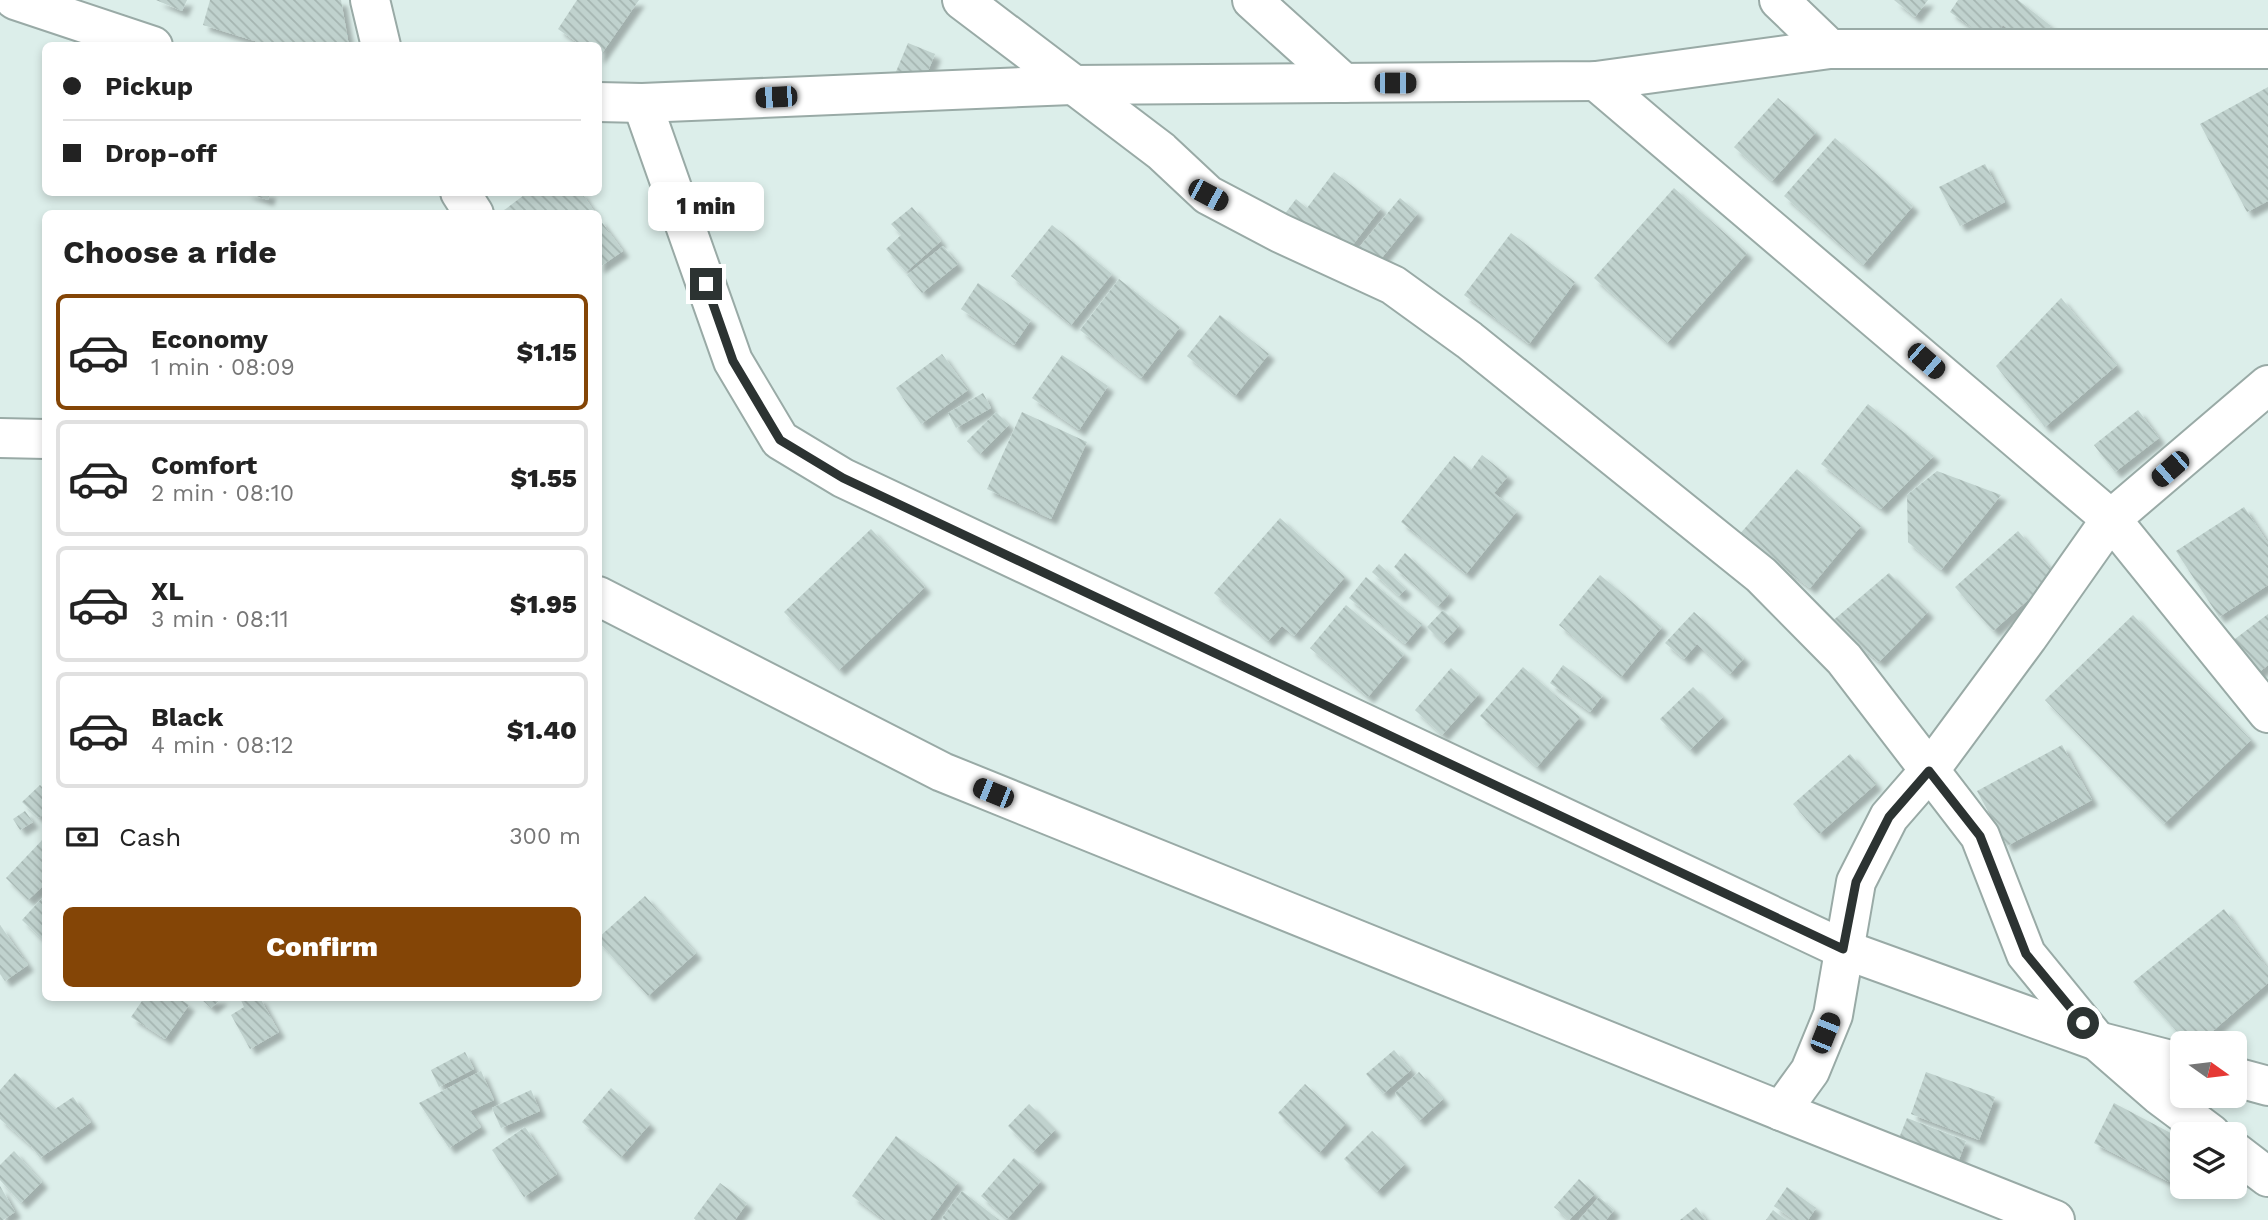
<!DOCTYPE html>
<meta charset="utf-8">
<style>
body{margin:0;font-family:"Work Sans",sans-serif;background:#f2f2f2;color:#222;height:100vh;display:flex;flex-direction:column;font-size:26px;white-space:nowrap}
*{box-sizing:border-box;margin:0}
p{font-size:23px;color:#767676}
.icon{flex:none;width:38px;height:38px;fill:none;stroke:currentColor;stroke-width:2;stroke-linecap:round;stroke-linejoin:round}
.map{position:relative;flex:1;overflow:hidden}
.panel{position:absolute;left:42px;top:210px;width:560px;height:791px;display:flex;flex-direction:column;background:#fff;border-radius:10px;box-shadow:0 4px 10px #0003}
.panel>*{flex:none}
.guide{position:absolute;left:42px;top:42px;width:560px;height:154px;border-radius:10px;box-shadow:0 4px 10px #0003;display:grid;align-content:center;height:154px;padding:0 21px;background:#fff}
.needle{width:46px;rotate:104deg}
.buttons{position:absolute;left:2170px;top:1031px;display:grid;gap:14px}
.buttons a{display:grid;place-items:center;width:77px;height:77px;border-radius:10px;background:#fff;box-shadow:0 4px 10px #0003;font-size:35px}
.end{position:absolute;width:32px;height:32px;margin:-16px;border:9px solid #2c3332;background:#fff;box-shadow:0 0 0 4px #fff}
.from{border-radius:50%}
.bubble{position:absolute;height:49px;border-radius:10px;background:#fff;box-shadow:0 4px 10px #0003;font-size:23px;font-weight:800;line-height:49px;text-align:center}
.car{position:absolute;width:21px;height:42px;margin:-21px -10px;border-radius:9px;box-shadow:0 0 5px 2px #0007;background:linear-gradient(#222 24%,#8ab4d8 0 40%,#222 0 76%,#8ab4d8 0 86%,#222 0)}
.guide b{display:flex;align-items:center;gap:24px;height:66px;font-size:26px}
.guide b+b{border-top:2px solid #e0e0e0}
.guide i{width:18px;height:18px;background:#222}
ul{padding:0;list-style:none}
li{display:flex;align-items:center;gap:21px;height:116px;margin:0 14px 10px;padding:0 7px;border:4px solid #e0e0e0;border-radius:10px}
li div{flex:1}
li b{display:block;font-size:26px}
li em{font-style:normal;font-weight:800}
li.current{border-color:#844506}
li>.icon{width:63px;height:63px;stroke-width:1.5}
h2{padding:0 21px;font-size:32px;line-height:84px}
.pay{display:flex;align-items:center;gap:18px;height:77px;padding:0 21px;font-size:26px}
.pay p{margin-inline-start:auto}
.cta{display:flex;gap:14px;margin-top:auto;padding:14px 21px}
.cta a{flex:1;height:80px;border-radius:10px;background:#844506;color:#fff;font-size:28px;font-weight:800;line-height:80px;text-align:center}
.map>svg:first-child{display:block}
.building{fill:url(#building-back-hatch);filter:url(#shadow)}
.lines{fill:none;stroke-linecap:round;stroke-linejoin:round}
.minor-casing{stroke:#99aaa6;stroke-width:42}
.minor{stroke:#fff;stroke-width:38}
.route{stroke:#2c3332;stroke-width:9}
</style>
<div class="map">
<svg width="2268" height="1220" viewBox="0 0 2268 1220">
<defs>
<pattern id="building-back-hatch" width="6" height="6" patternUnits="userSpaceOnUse" patternTransform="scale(1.75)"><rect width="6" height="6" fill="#c0d2ce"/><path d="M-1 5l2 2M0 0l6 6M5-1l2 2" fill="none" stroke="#a5b5b1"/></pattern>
<filter id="shadow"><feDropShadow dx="6" dy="6" stdDeviation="2" flood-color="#0004"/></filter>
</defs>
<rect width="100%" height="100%" fill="#dceeea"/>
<!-- building -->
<g class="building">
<path d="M156,0H187L182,11Z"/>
<path d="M210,0H341L349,46H271L203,25Z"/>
<path d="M577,0H639L598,59V46H582L558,29Z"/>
<path d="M1894,0H1928L1915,17Z"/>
<path d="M1958,0H2018L2051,26L2033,48L2003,25L1990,41L1950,12Z"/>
<path d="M908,43L935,54L922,86L895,74Z"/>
<path d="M2268,87V201L2247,212L2200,124Z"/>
<path d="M1778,98L1816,132L1772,181L1734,147Z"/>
<path d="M1835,138L1913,206L1863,265L1784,196Z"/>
<path d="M1985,164L2005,202L1960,226L1939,187Z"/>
<path d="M1334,172L1381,208L1342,259L1284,215L1296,199L1307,208Z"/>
<path d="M1674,188L1747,253L1667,343L1594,278Z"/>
<path d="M244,192H270L268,200Z"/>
<path d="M528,192H581L596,214H504L503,211Z"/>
<path d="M1400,198L1418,213L1376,265L1357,250Z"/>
<path d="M912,207L941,241L906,272L886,249L901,235L891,224Z"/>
<path d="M598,217L623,251L598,268Z"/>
<path d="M1052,225L1112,274L1071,325L1011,276Z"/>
<path d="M1511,233L1575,282L1529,344L1464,295Z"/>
<path d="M943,246L958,264L922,293L907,275Z"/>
<path d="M1119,279L1180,327L1141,378L1080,330Z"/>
<path d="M978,283L1031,320L1014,345L961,309Z"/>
<path d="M2061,298L2117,365L2045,427L1996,366Z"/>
<path d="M1220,315L1269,354L1235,396L1187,356Z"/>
<path d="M942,354L968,390L921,424L896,388Z"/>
<path d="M1062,355L1108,386L1079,430L1032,398Z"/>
<path d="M983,393L991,408L956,428L948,413Z"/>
<path d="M1868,404L1934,456L1881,509L1821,464Z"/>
<path d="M2138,410L2159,438L2115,472L2094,445Z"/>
<path d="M996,412L1009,425L980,454L967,441Z"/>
<path d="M1022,412L1087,442L1051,519L987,489Z"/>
<path d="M1482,455L1508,476L1494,493L1517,511L1466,574L1401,522L1454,456L1471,470Z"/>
<path d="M1797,469L1861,526L1810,588L1738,536Z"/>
<path d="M1937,471L2001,495L1941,570L1908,542L1907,495Z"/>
<path d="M2244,507L2268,543V585L2219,617L2176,551Z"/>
<path d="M1280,518L1345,577L1294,636L1282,626L1268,641L1214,593Z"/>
<path d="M871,529L925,587L839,670L784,612Z"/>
<path d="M2018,531L2056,575L1993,631L1955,587Z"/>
<path d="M1405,553L1449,594L1438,606L1394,567Z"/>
<path d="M1379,564L1406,589L1399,596L1372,572Z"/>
<path d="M1889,573L1928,612L1879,662L1830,623Z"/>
<path d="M1600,575L1662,627L1621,677L1559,625Z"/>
<path d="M1366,577L1422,624L1405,644L1349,598Z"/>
<path d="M1346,605L1404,654L1368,697L1310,648Z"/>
<path d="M1443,610L1459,626L1443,643L1427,627Z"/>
<path d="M1694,612L1744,658L1730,674L1697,644L1684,659L1665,643Z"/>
<path d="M2268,614V665L2252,678L2227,645Z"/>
<path d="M2133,615L2251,740L2164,824L2045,700Z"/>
<path d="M1563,665L1603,695L1590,712L1550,683Z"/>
<path d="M1523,667L1580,717L1537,767L1480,716Z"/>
<path d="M1451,668L1479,694L1442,735L1415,710Z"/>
<path d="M1693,687L1723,717L1690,750L1660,719Z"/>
<path d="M2062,745L2092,800L2007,846L1977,791Z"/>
<path d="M1850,754L1876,784L1819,834L1793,804Z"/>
<path d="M40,785L46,791V812L39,818L22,802Z"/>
<path d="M25,811L33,822L20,830L13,819Z"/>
<path d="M46,836V883L28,900L6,878Z"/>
<path d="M645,896L696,953L648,996L598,941V938Z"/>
<path d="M42,898L46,901V943L22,920Z"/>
<path d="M2224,909L2268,969V983L2199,1043H2187L2133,982Z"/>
<path d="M0,925L28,965L5,981L0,974Z"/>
<path d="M144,998H178L189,1005L165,1039L131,1017Z"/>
<path d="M200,998H222L211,1008Z"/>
<path d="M240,998H260L279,1032L250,1049L231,1015L244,1007Z"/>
<path d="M1394,1050L1411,1070L1383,1094L1366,1074Z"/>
<path d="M465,1052L474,1069L439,1087L431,1070Z"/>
<path d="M481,1071L494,1100L470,1111L481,1127L449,1148L419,1103Z"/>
<path d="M1419,1072L1443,1099L1419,1121L1395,1093Z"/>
<path d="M1926,1072L1995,1097L1979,1140L1911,1114Z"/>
<path d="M15,1073L55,1109L73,1097L91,1122L40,1158L31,1146L0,1119V1090Z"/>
<path d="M1305,1084L1346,1123L1319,1153L1278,1113Z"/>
<path d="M611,1088L650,1124L621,1157L582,1122Z"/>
<path d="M531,1090L540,1111L501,1128L492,1108Z"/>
<path d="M2114,1103L2182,1139V1156L2169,1182L2094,1143Z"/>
<path d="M1029,1104L1055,1130L1033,1152L1008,1126Z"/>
<path d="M1907,1118L1966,1141L1957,1165L1897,1143Z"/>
<path d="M525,1127L557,1174L524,1197L492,1150Z"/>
<path d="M1372,1131L1405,1164L1377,1192L1344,1159Z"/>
<path d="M896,1136L958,1182L930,1220H884L852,1196Z"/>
<path d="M14,1151L42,1182L21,1203L0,1180V1165Z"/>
<path d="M1014,1158L1041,1181L1007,1219L981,1196Z"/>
<path d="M1579,1179L1595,1194L1569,1220L1554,1207Z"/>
<path d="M720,1183L747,1203L735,1220H696L694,1218Z"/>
<path d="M0,1186L15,1212L3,1220H0Z"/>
<path d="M1787,1187L1816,1208L1808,1220H1794L1774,1206Z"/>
<path d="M962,1191L999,1220H945L942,1218Z"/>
<path d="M1599,1197L1614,1210L1606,1220H1579Z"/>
<path d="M1696,1207L1706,1220H1680Z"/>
<path d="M1773,1210L1786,1220H1766Z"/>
</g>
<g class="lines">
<!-- minor casing -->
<g class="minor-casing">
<g id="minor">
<path d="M15,0L153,46"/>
<path d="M370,0L381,46"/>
<path d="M962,0L1161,151L1208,195L1280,233L1393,285L1469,340L1761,575L1844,659L1980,836L2026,954L2097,1041L2159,1095L2211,1134"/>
<path d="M1252,0L1344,83"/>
<path d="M1779,0L1830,49"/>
<path d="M1596,81L2111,519L2268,713"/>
<path d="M598,102L642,103L1072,85L1596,81L1830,49H2268"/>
<path d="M642,103L733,361L780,440L843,478L1843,949L2097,1041L2182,1063"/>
<path d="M460,192L474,214"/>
<path d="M0,438L46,439"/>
<path d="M598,596L942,772L1781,1111L2055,1220"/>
<path d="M2235,1077L2268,1086"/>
<path d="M1781,1111L1810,1071L1833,1015L1856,882L1889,817L1929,771L2028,637L2111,519L2268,385"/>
<path d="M2235,1152L2268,1177"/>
</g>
</g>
<!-- minor -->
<use href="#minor" class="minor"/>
</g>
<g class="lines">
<!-- route -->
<path class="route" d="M706,284L733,361L780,440L843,478L1843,949L1856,882L1889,817L1929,771L1980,836L2026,954L2083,1023"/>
</g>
</svg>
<div class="buttons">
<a><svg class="needle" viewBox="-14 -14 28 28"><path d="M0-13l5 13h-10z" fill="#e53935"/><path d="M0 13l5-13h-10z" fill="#767676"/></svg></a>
<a><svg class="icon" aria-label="layers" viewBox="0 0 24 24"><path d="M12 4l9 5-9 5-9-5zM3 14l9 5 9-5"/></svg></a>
</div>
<i class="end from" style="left:2083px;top:1023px"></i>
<i class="end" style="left:706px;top:284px"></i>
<div class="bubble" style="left:648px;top:182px;width:116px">1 min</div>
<i class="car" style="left:1395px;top:83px;rotate:90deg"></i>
<i class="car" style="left:776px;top:97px;rotate:267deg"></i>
<i class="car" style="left:1208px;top:195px;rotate:118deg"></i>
<i class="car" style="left:1926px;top:361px;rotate:131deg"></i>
<i class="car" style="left:2170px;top:469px;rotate:229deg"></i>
<i class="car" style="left:993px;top:793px;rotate:292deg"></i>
<i class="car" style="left:1825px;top:1033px;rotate:22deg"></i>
<div class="guide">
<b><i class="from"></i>Pickup</b>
<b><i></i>Drop-off</b>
</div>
<section class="panel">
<h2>Choose a ride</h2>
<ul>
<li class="current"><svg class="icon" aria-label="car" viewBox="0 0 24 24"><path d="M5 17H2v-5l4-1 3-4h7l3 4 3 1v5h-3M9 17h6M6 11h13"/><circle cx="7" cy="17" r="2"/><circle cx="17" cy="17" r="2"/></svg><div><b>Economy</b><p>1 min · 08:09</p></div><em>$1.15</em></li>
<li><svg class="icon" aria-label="car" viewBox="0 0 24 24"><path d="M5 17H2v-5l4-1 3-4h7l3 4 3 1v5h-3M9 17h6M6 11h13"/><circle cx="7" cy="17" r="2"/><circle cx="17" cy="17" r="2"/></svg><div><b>Comfort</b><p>2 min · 08:10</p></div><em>$1.55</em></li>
<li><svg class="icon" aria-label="car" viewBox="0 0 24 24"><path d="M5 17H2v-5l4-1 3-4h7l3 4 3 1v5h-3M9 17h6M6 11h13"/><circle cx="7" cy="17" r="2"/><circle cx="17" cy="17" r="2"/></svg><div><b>XL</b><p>3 min · 08:11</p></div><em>$1.95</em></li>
<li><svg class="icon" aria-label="car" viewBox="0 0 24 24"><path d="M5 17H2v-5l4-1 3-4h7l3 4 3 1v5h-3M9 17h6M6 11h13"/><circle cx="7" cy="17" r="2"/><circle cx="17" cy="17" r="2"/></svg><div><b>Black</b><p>4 min · 08:12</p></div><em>$1.40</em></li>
</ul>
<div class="pay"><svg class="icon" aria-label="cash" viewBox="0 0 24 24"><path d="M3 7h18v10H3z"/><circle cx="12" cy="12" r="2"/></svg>Cash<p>300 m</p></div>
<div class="cta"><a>Confirm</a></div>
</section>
</div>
